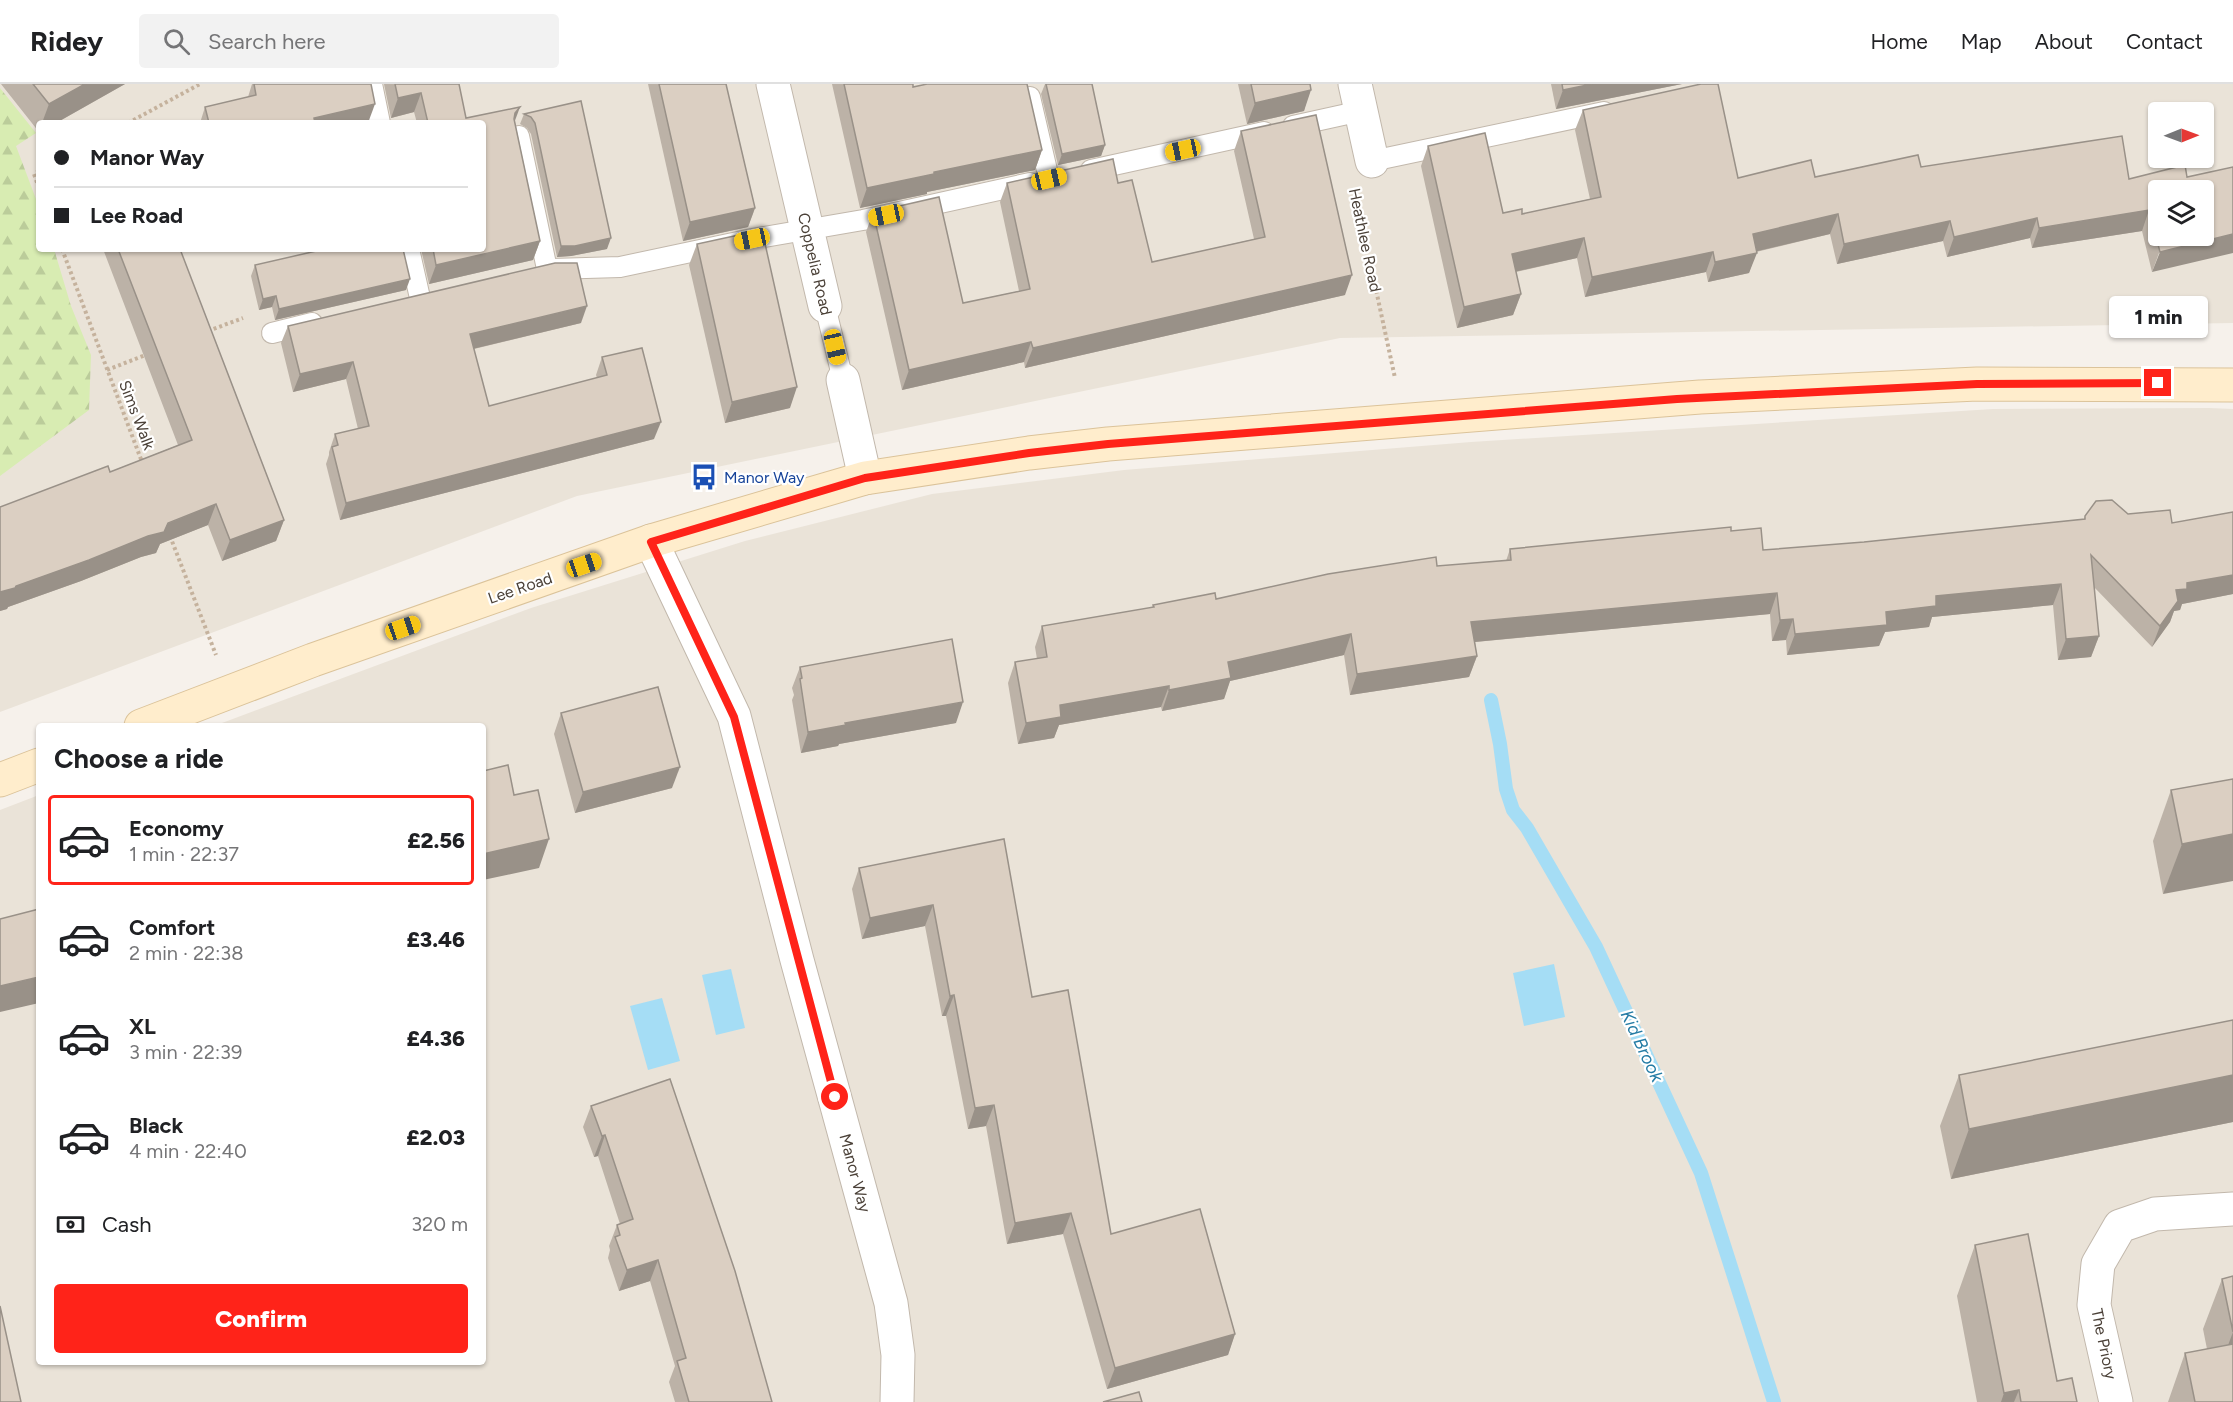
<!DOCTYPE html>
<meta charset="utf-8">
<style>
body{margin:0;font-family:Figtree,sans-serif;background:#f2f2f2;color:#202124;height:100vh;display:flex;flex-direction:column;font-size:22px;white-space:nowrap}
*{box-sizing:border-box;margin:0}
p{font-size:20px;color:#757577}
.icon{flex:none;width:33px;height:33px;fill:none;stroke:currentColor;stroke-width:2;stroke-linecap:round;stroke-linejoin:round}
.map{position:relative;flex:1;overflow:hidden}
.drawer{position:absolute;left:36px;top:639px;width:450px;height:642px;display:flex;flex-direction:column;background:#fff;border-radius:6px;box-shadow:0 2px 4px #0004}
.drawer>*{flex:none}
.guide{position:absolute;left:36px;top:36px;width:450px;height:132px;border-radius:6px;box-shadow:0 2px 4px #0004;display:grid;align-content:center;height:132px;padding:0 18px;background:#fff}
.needle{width:39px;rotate:89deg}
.tools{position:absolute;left:2148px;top:18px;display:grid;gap:12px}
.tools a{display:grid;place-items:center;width:66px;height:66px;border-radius:6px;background:#fff;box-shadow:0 2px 4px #0004;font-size:30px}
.end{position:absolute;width:27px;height:27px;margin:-14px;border:8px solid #ff2319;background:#fff;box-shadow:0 0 0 3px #fff}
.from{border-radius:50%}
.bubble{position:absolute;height:42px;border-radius:6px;background:#fff;box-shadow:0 2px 4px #0004;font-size:20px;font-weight:800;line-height:42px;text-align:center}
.car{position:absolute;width:18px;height:36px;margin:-18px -9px;border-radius:8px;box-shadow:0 0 4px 2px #0007;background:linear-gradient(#f5c518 24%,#345 0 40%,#f5c518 0 76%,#345 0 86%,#f5c518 0)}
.guide b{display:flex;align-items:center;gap:21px;height:57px;font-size:22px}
.guide b+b{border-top:2px solid #e0e0e0}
.guide i{width:15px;height:15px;background:#202124}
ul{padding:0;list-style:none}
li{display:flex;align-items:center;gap:18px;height:90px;margin:0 12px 9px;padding:0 6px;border:3px solid transparent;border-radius:6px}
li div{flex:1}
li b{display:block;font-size:22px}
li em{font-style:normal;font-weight:800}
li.active{border-color:#ff2319}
li>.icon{width:54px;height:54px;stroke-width:1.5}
h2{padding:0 18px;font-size:27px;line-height:72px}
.pay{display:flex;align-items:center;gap:15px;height:66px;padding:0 18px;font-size:22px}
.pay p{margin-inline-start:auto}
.action{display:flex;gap:12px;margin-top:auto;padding:12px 18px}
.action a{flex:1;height:69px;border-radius:6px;background:#ff2319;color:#fff;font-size:24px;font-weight:800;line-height:69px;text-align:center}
header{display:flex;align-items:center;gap:36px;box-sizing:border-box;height:84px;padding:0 30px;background:#fff;border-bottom:2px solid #e0e0e0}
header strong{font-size:28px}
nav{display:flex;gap:33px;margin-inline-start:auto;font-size:21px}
.search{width:420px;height:54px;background:#f2f2f2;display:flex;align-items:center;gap:15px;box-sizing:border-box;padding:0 21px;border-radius:6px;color:#757577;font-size:22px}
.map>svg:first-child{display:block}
.residential{fill:#eae3d8;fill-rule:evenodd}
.forest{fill:url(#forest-firs)}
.water{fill:#a5ddf5}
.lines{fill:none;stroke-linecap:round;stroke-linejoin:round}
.stream{stroke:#a5ddf5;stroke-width:14}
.lane-casing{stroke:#c2b8ac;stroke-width:22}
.street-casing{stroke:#c2b8ac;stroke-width:35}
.secondary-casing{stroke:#dbc39a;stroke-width:35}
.path{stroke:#c5b29d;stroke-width:4;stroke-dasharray:3 3;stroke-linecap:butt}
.lane{stroke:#fff;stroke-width:20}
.street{stroke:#fff;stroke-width:33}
.secondary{stroke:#ffedcc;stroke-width:33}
.wall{fill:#bcb2a7}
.shaded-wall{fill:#999188}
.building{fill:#dbcfc2;stroke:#999188;stroke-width:1.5;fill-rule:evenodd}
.route{stroke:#ff2319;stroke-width:8}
.labels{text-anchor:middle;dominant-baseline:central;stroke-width:4.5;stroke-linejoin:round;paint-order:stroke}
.street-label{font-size:16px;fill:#4b4138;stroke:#fff}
.transit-label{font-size:16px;fill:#164399;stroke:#fff;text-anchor:start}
.water-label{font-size:18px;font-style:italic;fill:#257ca5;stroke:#fff}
</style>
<header>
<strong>Ridey</strong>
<div class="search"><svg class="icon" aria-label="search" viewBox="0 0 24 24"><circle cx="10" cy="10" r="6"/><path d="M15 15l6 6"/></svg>Search here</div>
<nav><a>Home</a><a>Map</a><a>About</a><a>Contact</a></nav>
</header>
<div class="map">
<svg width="2233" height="1318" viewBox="0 0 2233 1318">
<defs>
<pattern id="forest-firs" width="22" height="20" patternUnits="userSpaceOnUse" patternTransform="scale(1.5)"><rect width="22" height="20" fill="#d8ecb2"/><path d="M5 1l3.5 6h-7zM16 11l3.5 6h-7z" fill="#bbcc9a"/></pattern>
</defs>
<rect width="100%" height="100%" fill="#f6f1eb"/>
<!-- residential -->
<g class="residential">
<path d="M0,0H2233V239L1340,254L577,412L0,628ZM2158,28H2204V74H2158ZM39,39H483V165H39ZM2158,106H2204V152H2158Z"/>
<path d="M2209,324L2233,325V1318H0V726L39,711V1278H483V642H214L531,524L745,457L932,410L1124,386L1471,358L1993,325Z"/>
</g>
<!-- forest -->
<path class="forest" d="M0,4L36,49L16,62L39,123V165H54L71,222L91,271L89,326L0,392Z"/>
<!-- water -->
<g class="water">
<path d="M1554,880L1565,933L1524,942L1513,889Z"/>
<path d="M731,885L745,944L716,951L702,891Z"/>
<path d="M662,914L680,977L648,986L630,922Z"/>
</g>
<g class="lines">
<!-- stream -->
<path class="stream" d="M1491,616L1500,660L1506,705L1513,726L1527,744L1596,863L1701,1089L1774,1318"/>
<!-- lane casing -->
<g class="lane-casing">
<g id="lane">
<path d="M372,0L380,39"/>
<path d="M1030,13L1049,95"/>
<path d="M1293,42L1361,27"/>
<path d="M519,52L547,185"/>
<path d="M1372,77L1604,28"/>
<path d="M1091,86L1264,48"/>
<path d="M409,165L420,214"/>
<path d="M552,185L620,183L752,155L863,136L1030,99"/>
<path d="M825,222L843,296"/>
<path d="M272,249L312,239"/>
</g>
</g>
<!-- street casing -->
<g class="street-casing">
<g id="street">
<path d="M773,0L825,222"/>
<path d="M1355,0L1372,77"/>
<path d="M843,296L865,394"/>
<path d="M651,457L734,632L797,876L891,1219L898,1271L897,1318"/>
<path d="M2116,1318L2094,1221L2098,1180L2120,1142L2155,1130L2233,1125"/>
</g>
</g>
<!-- secondary casing -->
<g class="secondary-casing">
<g id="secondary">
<path d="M141,642L313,576L651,457L865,394L1029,369L1108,360L1700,313L1977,300L2233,301"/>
<path d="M0,696L39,681"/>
</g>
</g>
<!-- path -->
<g class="path">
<path d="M128,39L200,0"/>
<path d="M39,87L34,90L39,104"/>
<path d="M1356,113L1395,294"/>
<path d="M62,165L142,378"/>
<path d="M208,247L243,234"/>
<path d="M107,286L148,270"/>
<path d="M170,452L216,571"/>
</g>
<!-- lane -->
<use href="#lane" class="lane"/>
<!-- street -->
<use href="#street" class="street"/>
<!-- secondary -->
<use href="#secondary" class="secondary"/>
</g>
<!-- wall -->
<g class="wall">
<path d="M1,0H125L56,39H39V48Z"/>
<path d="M252,0H371L368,39H200L205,23L248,13Z"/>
<path d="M384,0H459L466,34L515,38L540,157L533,176L429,200L421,165H483V39H417L414,28L391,34Z"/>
<path d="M648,0H726L755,124L748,143L683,157Z"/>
<path d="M832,0H913V3L1042,66L1035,86L927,108V110L860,124Z"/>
<path d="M1045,0H1092L1105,61L1101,72L1058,81L1041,10Z"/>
<path d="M1238,0H1310L1304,27L1247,40Z"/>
<path d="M1551,0H1682L1556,25Z"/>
<path d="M581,17L607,165L571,172L557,173L531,50L527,44L520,40L524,30Z"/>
<path d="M1583,26L1738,94L1815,93L1921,83L2129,95L2187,93L2152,188L2142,147L2032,164L2030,154L1947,173L1943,157L1837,180L1830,150L1756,168L1749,189L1708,198L1706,188L1585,213L1577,174L1516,188L1521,210L1513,231L1457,244L1421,82L1428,62L1503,129L1522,130L1590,115L1575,46Z"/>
<path d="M1241,47L1345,211L1025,284L1024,278L902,306L866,148L873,128L963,219L1019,207L1000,118L1007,99H1118L1152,178L1254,155L1234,67Z"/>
<path d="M697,160L790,324L725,339L689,181Z"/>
<path d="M103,165H180L284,436L276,457L222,477L208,441L160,460L156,469L141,473L81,497L8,523L7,525L0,527V423L110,388L178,361Z"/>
<path d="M255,181L406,206L275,236L272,223L259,226L251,192Z"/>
<path d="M581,239L474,265L489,322L597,294L596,291L602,273L654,355L340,436L326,380L329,371V368L335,350L358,345L346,295L293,308L281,259L288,242Z"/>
<path d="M2233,428V510L2182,520L2180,526L2174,527L2170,538L2152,563L2094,503L2099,552L2091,573L2058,576L2053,521L1932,533L1929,543L1885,548L1879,562L1787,571L1786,556L1772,557L1770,530L1475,558L1477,572L1469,593L1350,611L1344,571L1230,597L1224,615L1162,627L1161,623L1059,641L1054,654L1018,660L1008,599L1015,578L1037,575L1035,563L1042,542L1152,524L1153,521L1216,515L1437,482L1506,477L1510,465L1731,447L1763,466L1864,458L2084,435L2085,432L2128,430L2172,439Z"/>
<path d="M800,583L956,639L839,660L838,662L801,669L792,616L794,611L792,604Z"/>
<path d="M561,629L672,704L575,729L554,650Z"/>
<path d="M2233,695L2163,810L2153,757L2171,706Z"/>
<path d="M1004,755L1032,913L1111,1150L1235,1250L1228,1271L1107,1305L1063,1150L1007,1160L986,1042L968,1045L946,932H942L925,842L862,855L852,805L859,784Z"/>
<path d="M2233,936V1038L1951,1095L1940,1042L1959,991Z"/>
<path d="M591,1022L772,1318H675L669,1298L675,1282L650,1197L619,1207L608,1174L610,1166L609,1162L617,1141L620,1140L598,1072L594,1073L583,1043Z"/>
<path d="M1975,1161L2057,1297L2077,1318H1977L1957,1212Z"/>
<path d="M2233,1192V1318H2168L2185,1269L2207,1265L2203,1245L2222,1195Z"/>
</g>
<!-- shaded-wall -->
<g class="shaded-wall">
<path d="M85,0H125L56,39H42L49,20Z"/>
<path d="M1592,0H1682L1556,25L1563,6Z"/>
<path d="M1311,6L1304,27L1247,40L1255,19Z"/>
<path d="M421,9L414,28L391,34L398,14Z"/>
<path d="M375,20L368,39H312L314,34Z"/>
<path d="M520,23L513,42L515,29Z"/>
<path d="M1105,61L1101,72L1058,81L1062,70Z"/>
<path d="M1042,66L1035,86L927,108V110L860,124L867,104L934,88Z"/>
<path d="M755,124L748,143L683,157L690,138Z"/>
<path d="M2149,126L2142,147L2032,164L2039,144Z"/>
<path d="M1838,130L1830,150L1745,170L1753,150Z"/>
<path d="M2037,134L2030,154L1947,173L1954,153Z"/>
<path d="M1950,137L1943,157L1837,180L1844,160Z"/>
<path d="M2233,150V169L2152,188L2160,168Z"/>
<path d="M611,154L607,165L571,172L557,173L561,162Z"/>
<path d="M1584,154L1577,174L1505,190L1512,170Z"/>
<path d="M540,157L533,176L429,200L436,181Z"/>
<path d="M1713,168L1706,188L1585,213L1592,193Z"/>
<path d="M1757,169L1749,189L1708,198L1715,178Z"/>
<path d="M1352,191L1345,211L1025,284L1033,264Z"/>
<path d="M410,195L406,206L275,236L279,225Z"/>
<path d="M1521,210L1513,231L1457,244L1464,223Z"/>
<path d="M276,212L272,223L259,226L263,215Z"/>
<path d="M587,222L581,239L464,267L470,250Z"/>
<path d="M1031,258L1024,278L902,306L909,286Z"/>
<path d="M353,278L346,295L293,308L300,290Z"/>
<path d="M797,303L790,324L725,339L732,318Z"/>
<path d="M661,338L654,355L340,436L346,419Z"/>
<path d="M216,420L208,441L160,460L156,469L141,473L81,497L8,523L7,525L0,527V508Z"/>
<path d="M284,436L276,457L222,477L230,456Z"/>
<path d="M2233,491V510L2182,520L2180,526L2174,527L2170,538L2152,563L2160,542L2176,506L2187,499Z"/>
<path d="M2061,500L2053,521L1932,533L1929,543L1885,548L1879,562L1787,571L1795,550L1936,512Z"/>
<path d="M1777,509L1770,530L1464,559L1471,538Z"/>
<path d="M1793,535L1786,556L1772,557L1780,536Z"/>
<path d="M1351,550L1344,571L1230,597L1224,615L1162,627L1169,606L1228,578Z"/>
<path d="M2099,552L2091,573L2058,576L2066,555Z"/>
<path d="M1477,572L1469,593L1350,611L1357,590Z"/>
<path d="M1169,602L1161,623L1059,641L1054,654L1018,660L1026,639L1060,621Z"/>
<path d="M963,618L956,639L839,660L838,662L801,669L808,648L845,639Z"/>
<path d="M680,683L672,704L575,729L583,708Z"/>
<path d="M2233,750V797L2163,810L2182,760Z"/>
<path d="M549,755L539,784L483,796V770Z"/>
<path d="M933,821L925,842L862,855L870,834Z"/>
<path d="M39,893V919L0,928V902Z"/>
<path d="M954,911L946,932H942L950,912Z"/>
<path d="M2233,991V1038L1951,1095L1969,1045Z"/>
<path d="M994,1021L986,1042L968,1045L975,1024Z"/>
<path d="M605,1051L598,1072L594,1073L602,1052Z"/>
<path d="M1071,1129L1063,1150L1007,1160L1015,1139Z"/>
<path d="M658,1176L650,1197L619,1207L627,1186Z"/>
<path d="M2233,1248V1295L2214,1299Z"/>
<path d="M1235,1250L1228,1271L1107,1305L1115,1284Z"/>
<path d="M2019,1306L2014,1318H2001L2004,1309Z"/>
</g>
<!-- building -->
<g class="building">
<path d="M33,0H85L49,20Z"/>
<path d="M254,0H371L375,20L314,34L315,39H209L205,23L256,11Z"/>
<path d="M395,0H459L466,34L520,23L515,29L514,35L540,157L436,181L433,165H483V39H428L421,9L398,14Z"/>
<path d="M659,0H726L755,124L690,138Z"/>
<path d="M844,0H913V3L927,0H1027L1042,66L934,88V90L867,104Z"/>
<path d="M1046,0H1092L1105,61L1062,70Z"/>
<path d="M1251,0H1310L1311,6L1255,19Z"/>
<path d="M1562,0H1592L1563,6Z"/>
<path d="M1701,0H1718L1738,94L1811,76L1815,93L1918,71L1921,83L2122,52L2129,95L2185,81L2187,93L2233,83V150L2160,168L2149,126L2039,144L2037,134L1954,153L1950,137L1844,160L1838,130L1753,150L1757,169L1715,178L1713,168L1592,193L1584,154L1512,170L1521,210L1464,223L1428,62L1485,49L1503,129L1522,125V130L1601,113L1583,26ZM2158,106H2204V152H2158Z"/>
<path d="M581,17L611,154L575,162H561L535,39L531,33L524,30Z"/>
<path d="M1316,31L1352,191L1033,264L1031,258L909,286L873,128L939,113L963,219L1030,205L1007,99L1113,75L1118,99L1132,96L1152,178L1265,153L1241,47Z"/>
<path d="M762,146L797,303L732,318L697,160Z"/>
<path d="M118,165H180L284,436L230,456L216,420L168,439L164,448L148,452L89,476L16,502L15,504L0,508V423L108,382L110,388L192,356Z"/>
<path d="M325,165H403L410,195L279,225L276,212L263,215L255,181Z"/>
<path d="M555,179H577L587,222L470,250L489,322L607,291L602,273L642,264L661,338L346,419L332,363L338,361L335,350L369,342L353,278L300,290L288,242Z"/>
<path d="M2112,416L2128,430L2170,426L2172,439L2233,428V491L2187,499V505L2176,506L2178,517L2160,542L2091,471L2099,552L2066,555L2061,500L1936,512V522L1886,528L1887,541L1795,550L1793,535L1780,536L1777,509L1471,538L1477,572L1357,590L1351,550L1228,578L1231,594L1169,606V602L1060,621L1061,633L1026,639L1015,578L1047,573L1042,542L1154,523L1153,521L1215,509L1216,515L1328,490L1436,473L1437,482L1511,476L1510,465L1731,443V447L1761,444L1763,466L1864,458L2085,435V432L2096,417Z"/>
<path d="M952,555L963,618L845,639L846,641L808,648L800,595L802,594L800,583Z"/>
<path d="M658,603L680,683L583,708L561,629Z"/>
<path d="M508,681L514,711L538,706L549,755L483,770V687Z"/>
<path d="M2233,695V750L2182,760L2171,706Z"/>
<path d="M1004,755L1032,913L1068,906L1111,1150L1200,1125L1235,1250L1115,1284L1071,1129L1015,1139L994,1021L975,1024L954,911L950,912L933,821L870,834L859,784Z"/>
<path d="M39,825V893L0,902V835Z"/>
<path d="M2233,936V991L1969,1045L1959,991Z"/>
<path d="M670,995L735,1187L772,1318H689L677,1277L686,1274L658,1176L627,1186L615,1153L620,1151L617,1141L633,1135L605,1051L602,1052L591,1022Z"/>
<path d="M2028,1150L2057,1297L2072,1294L2077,1318H2021L2019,1306L2004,1309L1975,1161Z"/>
<path d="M2233,1192V1248L2222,1195Z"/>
<path d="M0,1222L21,1318H0Z"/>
<path d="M2233,1260V1318H2195L2185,1269Z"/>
<path d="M1139,1308L1142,1318H1103Z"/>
</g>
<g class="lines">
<!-- route -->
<path class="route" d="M835,1013L734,633L651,458L865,394L1029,369L1108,360L1677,315L1977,300L2158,299"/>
</g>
<!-- icons -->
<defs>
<g id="bus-bare" transform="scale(2.07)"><path d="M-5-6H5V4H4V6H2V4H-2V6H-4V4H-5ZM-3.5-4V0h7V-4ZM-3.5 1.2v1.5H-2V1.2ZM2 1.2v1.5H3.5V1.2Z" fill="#1a4fb4" stroke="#fff" stroke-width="2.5" paint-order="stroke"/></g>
</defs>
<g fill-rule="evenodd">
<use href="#bus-bare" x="704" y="393"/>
</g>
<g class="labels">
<!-- street labels -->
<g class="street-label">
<text transform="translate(1365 156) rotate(78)">Heathlee Road</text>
<text transform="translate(815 180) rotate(77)">Coppelia Road</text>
<text transform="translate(137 331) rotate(69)">Sims Walk</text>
<text transform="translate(520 504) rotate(-19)">Lee Road</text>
<text transform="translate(855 1089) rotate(75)">Manor Way</text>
<text transform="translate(2104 1260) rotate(78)">The Priory</text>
</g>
<!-- transit labels -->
<g class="transit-label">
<text x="724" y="393">Manor Way</text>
</g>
<!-- water labels -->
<g class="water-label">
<text transform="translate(1642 962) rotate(65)">Kid Brook</text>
</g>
</g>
</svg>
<div class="tools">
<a><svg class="needle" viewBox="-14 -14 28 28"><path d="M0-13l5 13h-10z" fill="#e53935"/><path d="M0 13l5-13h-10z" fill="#757577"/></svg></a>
<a><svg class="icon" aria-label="layers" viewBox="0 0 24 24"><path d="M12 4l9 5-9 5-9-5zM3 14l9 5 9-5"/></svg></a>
</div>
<i class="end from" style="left:835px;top:1013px"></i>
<i class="end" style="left:2158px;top:299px"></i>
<div class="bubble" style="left:2109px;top:212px;width:99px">1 min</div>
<i class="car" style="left:1183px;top:66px;rotate:258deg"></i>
<i class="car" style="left:1049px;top:95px;rotate:77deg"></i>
<i class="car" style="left:886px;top:131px;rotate:258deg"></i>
<i class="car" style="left:752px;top:155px;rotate:258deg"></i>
<i class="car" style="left:835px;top:263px;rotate:167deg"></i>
<i class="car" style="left:584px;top:481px;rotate:71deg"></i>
<i class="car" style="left:403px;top:544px;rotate:71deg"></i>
<div class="guide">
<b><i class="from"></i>Manor Way</b>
<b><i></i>Lee Road</b>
</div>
<section class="drawer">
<h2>Choose a ride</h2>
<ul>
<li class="active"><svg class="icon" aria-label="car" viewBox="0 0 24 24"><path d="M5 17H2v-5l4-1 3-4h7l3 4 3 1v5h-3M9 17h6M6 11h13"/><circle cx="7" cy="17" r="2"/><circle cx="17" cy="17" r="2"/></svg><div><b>Economy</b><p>1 min · 22:37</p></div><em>£2.56</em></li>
<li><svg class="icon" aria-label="car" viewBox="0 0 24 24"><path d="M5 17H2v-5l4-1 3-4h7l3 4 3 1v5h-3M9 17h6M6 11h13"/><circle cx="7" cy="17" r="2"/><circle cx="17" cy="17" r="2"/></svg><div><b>Comfort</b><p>2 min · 22:38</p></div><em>£3.46</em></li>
<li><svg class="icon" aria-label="car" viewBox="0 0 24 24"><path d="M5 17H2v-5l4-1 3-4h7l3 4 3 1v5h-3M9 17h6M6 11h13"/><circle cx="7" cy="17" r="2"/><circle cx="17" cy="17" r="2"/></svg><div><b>XL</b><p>3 min · 22:39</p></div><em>£4.36</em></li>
<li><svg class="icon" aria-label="car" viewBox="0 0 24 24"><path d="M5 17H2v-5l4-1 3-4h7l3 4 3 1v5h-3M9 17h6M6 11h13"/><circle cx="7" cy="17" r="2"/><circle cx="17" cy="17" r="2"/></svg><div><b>Black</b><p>4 min · 22:40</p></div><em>£2.03</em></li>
</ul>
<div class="pay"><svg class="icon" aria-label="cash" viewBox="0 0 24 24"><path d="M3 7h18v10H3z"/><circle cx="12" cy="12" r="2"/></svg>Cash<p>320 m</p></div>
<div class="action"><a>Confirm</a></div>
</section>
</div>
